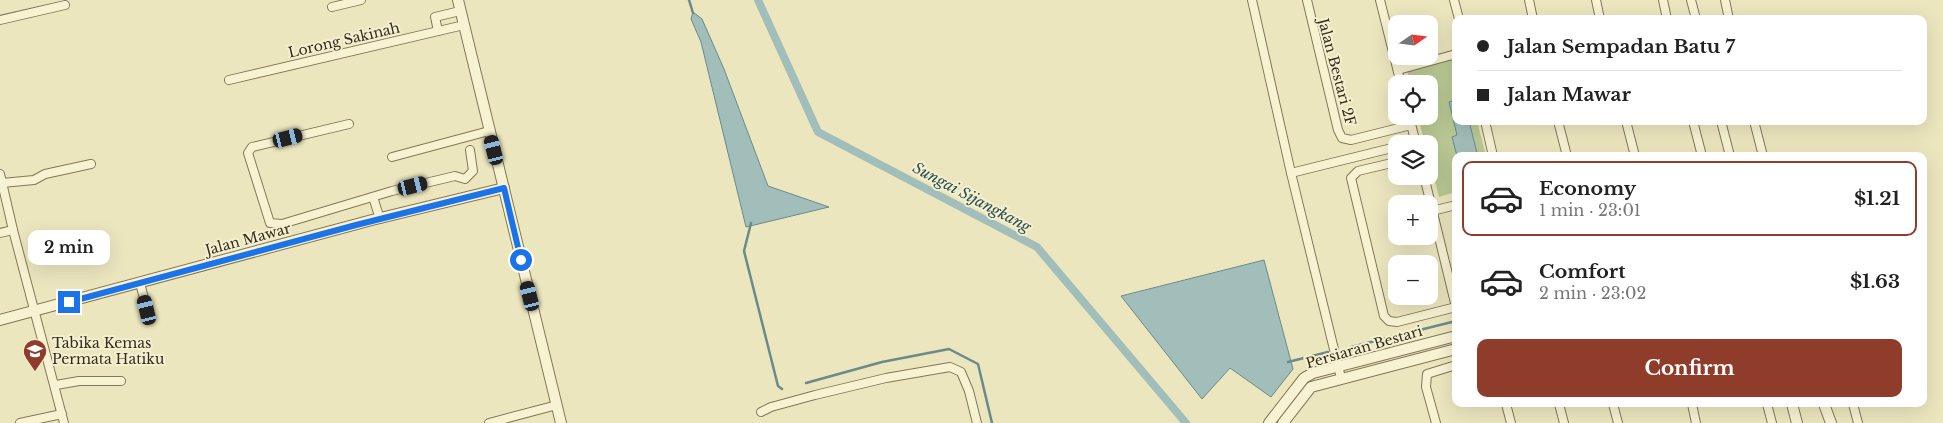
<!DOCTYPE html>
<meta charset="utf-8">
<style>
body{margin:0;font-family:"Libre Baskerville",serif;background:#f6f6f6;color:#222;height:100vh;display:flex;flex-direction:column;font-size:19px;white-space:nowrap}
*{box-sizing:border-box;margin:0}
p{font-size:16px;color:#767676}
.icon{flex:none;width:28px;height:28px;fill:none;stroke:currentColor;stroke-width:2;stroke-linecap:round;stroke-linejoin:round}
.map{position:relative;flex:1;overflow:hidden}
.sheet{position:absolute;left:1452px;top:152px;width:475px;height:255px;display:flex;flex-direction:column;background:#fff;border-radius:10px;box-shadow:0 5px 20px #0002}
.sheet>*{flex:none}
.banner{position:absolute;left:1452px;top:15px;width:475px;height:110px;border-radius:10px;box-shadow:0 5px 20px #0002;display:grid;align-content:center;height:110px;padding:0 25px;background:#fff}
.needle{width:32px;rotate:76deg}
.fabs{position:absolute;left:1388px;top:15px;display:grid;gap:10px}
.fabs a{display:grid;place-items:center;width:50px;height:50px;border-radius:10px;background:#fff;box-shadow:0 5px 20px #0002;font-size:25px}
.end{position:absolute;width:22px;height:22px;margin:-11px;border:6px solid #1a73e8;background:#fff;box-shadow:0 0 0 2px #fff}
.from{border-radius:50%}
.bubble{position:absolute;height:35px;border-radius:10px;background:#fff;box-shadow:0 5px 20px #0002;font-size:16px;font-weight:700;line-height:35px;text-align:center}
.car{position:absolute;width:15px;height:30px;margin:-15px -8px;border-radius:6px;box-shadow:0 0 4px 1px #0007;background:linear-gradient(#222 24%,#8ab4d8 0 40%,#222 0 76%,#8ab4d8 0 86%,#222 0)}
.banner b{display:flex;align-items:center;gap:18px;height:48px;font-size:19px}
.banner b+b{border-top:1px solid #e0e0e0}
.banner i{width:12px;height:12px;background:#222}
ul{padding:9px 0 0;list-style:none}
li{display:flex;align-items:center;gap:15px;height:75px;margin:0 10px 8px;padding:0 15px;border:2px solid transparent;border-radius:10px}
li div{flex:1}
li b{display:block;font-size:19px}
li em{font-style:normal;font-weight:700}
li.on{border-color:#903c2b}
li>.icon{width:45px;height:45px;stroke-width:1.5}
.action{display:flex;gap:10px;margin-top:auto;padding:10px 25px}
.action a{flex:1;height:58px;border-radius:10px;background:#903c2b;color:#fff;font-size:20px;font-weight:700;line-height:58px;text-align:center}
.map>svg:first-child{display:block}
.green{fill:#bac994}
.water{fill:#a2bebb;stroke:#6a8b89}
.lines{fill:none;stroke-linecap:round;stroke-linejoin:round}
.stream{stroke:#6a8b89;stroke-width:2.5}
.canal{stroke:#a2bebb;stroke-width:8}
.minor-casing{stroke:#847758;stroke-width:10}
.tertiary-casing{stroke:#847758;stroke-width:12}
.minor{stroke:#f7f2d2;stroke-width:8}
.tertiary{stroke:#f7f2d2;stroke-width:10}
.route{stroke:#1a73e8;stroke-width:6}
.labels{text-anchor:middle;dominant-baseline:central;stroke-width:4;stroke-linejoin:round;paint-order:stroke}
.street-label{font-size:14px;fill:#342c1c;stroke:#f4efcf}
.poi-label{font-size:14px;fill:#342c1c;stroke:#f4efcf;text-anchor:start}
.water-label{font-size:15px;font-style:italic;fill:#2c4f53;stroke:#f4efcf}
</style>
<div class="map">
<svg width="1943" height="423" viewBox="0 0 1943 423">
<rect width="100%" height="100%" fill="#ece6bf"/>
<!-- green -->
<path class="green" d="M1456,58V121H1477L1486,156H1456V192L1439,197L1429,158V144H1425L1418,116H1429V84H1410L1407,70Z"/>
<!-- water -->
<g class="water">
<path d="M693,12L702,19L724,69L768,186L829,207L746,227L701,42L691,19Z"/>
<path d="M1456,100V121H1469L1477,153L1457,156L1452,137L1457,135L1449,102Z"/>
<path d="M1264,260L1293,369L1271,397L1230,368L1202,399L1121,296Z"/>
</g>
<g class="lines">
<!-- stream -->
<g class="stream">
<path d="M689,0L693,13"/>
<path d="M751,223L744,251L778,386L782,389"/>
<path d="M1351,347L1456,321"/>
<path d="M1288,362L1328,352"/>
<path d="M806,383L882,362L949,349L978,364L992,423"/>
</g>
<!-- canal -->
<path class="canal" d="M758,0L818,132L1037,247L1186,423"/>
<!-- minor casing -->
<g class="minor-casing">
<g id="minor">
<path d="M1252,0L1291,173L1341,378"/>
<path d="M1307,0L1338,130L1342,138L1351,140L1411,125"/>
<path d="M1380,0L1401,84"/>
<path d="M1454,0L1459,19"/>
<path d="M1529,0L1533,19"/>
<path d="M1596,0L1600,19"/>
<path d="M1663,0L1667,19"/>
<path d="M1691,0L1696,19"/>
<path d="M1725,0L1729,19"/>
<path d="M332,7L361,0"/>
<path d="M0,20L65,5"/>
<path d="M438,31L435,17L460,11"/>
<path d="M1398,70L1456,54"/>
<path d="M229,80L464,25"/>
<path d="M1409,116L1416,144"/>
<path d="M1485,121L1493,156"/>
<path d="M1558,121L1567,156"/>
<path d="M1626,121L1635,156"/>
<path d="M1693,121L1702,156"/>
<path d="M1721,121L1730,156"/>
<path d="M1754,121L1763,156"/>
<path d="M349,124L252,147L248,153L270,223L282,224L392,191L455,176L465,179L473,171L470,150"/>
<path d="M392,157L489,131"/>
<path d="M1396,162L1358,171L1351,178L1384,316L1389,321L1397,322L1456,307"/>
<path d="M1291,173L1396,147"/>
<path d="M0,174L13,230L64,423"/>
<path d="M1424,176L1456,307"/>
<path d="M2,183L34,180L45,174L91,164"/>
<path d="M373,197L380,219"/>
<path d="M1432,211L1456,205"/>
<path d="M0,233L13,230"/>
<path d="M140,283L147,310"/>
<path d="M56,385L79,381H121"/>
<path d="M1506,404L1511,423"/>
<path d="M1559,404L1564,423"/>
<path d="M1613,404L1618,423"/>
<path d="M1692,404L1696,423"/>
<path d="M1767,404L1772,423"/>
<path d="M1853,404L1858,423"/>
<path d="M761,412L771,407L815,395L886,378L950,367L961,372L969,391L977,423"/>
<path d="M20,423L62,414"/>
<path d="M489,423L557,405"/>
<path d="M1436,423L1426,387L1427,374L1456,365"/>
</g>
</g>
<!-- tertiary casing -->
<g class="tertiary-casing">
<g id="tertiary">
<path d="M458,0L561,423"/>
<path d="M0,320L372,220L504,188"/>
<path d="M1792,404L1797,423"/>
<path d="M1824,404L1831,423"/>
<path d="M1269,423L1304,378L1313,373L1456,336"/>
<path d="M1283,423L1311,387L1456,349"/>
</g>
</g>
<!-- minor -->
<use href="#minor" class="minor"/>
<!-- tertiary -->
<use href="#tertiary" class="tertiary"/>
</g>
<g class="lines">
<!-- route -->
<path class="route" d="M69,302L356,225L504,188L521,260"/>
</g>
<!-- icons -->
<defs>
<g id="school-pin" transform="scale(1.25)"><path d="M0 17L-7.5 6A9.5 9.5 0 1 1 7.5 6Z" fill="#903c2b" stroke="#f4efcf"/><path d="M0-5L7-2L0 1L-7-2ZM-4 1L0 2.5L4 1V4Q0 6-4 4Z" fill="#fff"/></g>
</defs>
<g fill-rule="evenodd">
<use href="#school-pin" x="35" y="351"/>
</g>
<g class="labels">
<!-- street labels -->
<g class="street-label">
<text transform="translate(344 40) rotate(-13)">Lorong Sakinah</text>
<text transform="translate(1337 72) rotate(75)">Jalan Bestari 2F</text>
<text transform="translate(248 239) rotate(-15)">Jalan Mawar</text>
<text transform="translate(1364 347) rotate(-16)">Persiaran Bestari</text>
</g>
<!-- poi labels -->
<g class="poi-label">
<text x="52" y="343">Tabika Kemas<tspan x="52" dy="16">Permata Hatiku</tspan></text>
</g>
<!-- water labels -->
<g class="water-label">
<text transform="translate(972 197) rotate(28)">Sungai Sijangkang</text>
</g>
</g>
</svg>
<div class="fabs">
<a><svg class="needle" viewBox="-14 -14 28 28"><path d="M0-13l5 13h-10z" fill="#e53935"/><path d="M0 13l5-13h-10z" fill="#767676"/></svg></a>
<a><svg class="icon" aria-label="locate" viewBox="0 0 24 24"><circle cx="12" cy="12" r="6"/><path d="M12 2v4M12 18v4M2 12h4M18 12h4"/></svg></a>
<a><svg class="icon" aria-label="layers" viewBox="0 0 24 24"><path d="M12 4l9 5-9 5-9-5zM3 14l9 5 9-5"/></svg></a>
<a>+</a>
<a>−</a>
</div>
<i class="end from" style="left:521px;top:260px"></i>
<i class="end" style="left:69px;top:302px"></i>
<div class="bubble" style="left:28px;top:230px;width:82px">2 min</div>
<i class="car" style="left:288px;top:138px;rotate:76deg"></i>
<i class="car" style="left:494px;top:150px;rotate:346deg"></i>
<i class="car" style="left:413px;top:186px;rotate:76deg"></i>
<i class="car" style="left:530px;top:296px;rotate:346deg"></i>
<i class="car" style="left:147px;top:310px;rotate:346deg"></i>
<div class="banner">
<b><i class="from"></i>Jalan Sempadan Batu 7</b>
<b><i></i>Jalan Mawar</b>
</div>
<section class="sheet">
<ul>
<li class="on"><svg class="icon" aria-label="car" viewBox="0 0 24 24"><path d="M5 17H2v-5l4-1 3-4h7l3 4 3 1v5h-3M9 17h6M6 11h13"/><circle cx="7" cy="17" r="2"/><circle cx="17" cy="17" r="2"/></svg><div><b>Economy</b><p>1 min · 23:01</p></div><em>$1.21</em></li>
<li><svg class="icon" aria-label="car" viewBox="0 0 24 24"><path d="M5 17H2v-5l4-1 3-4h7l3 4 3 1v5h-3M9 17h6M6 11h13"/><circle cx="7" cy="17" r="2"/><circle cx="17" cy="17" r="2"/></svg><div><b>Comfort</b><p>2 min · 23:02</p></div><em>$1.63</em></li>
</ul>
<div class="action"><a>Confirm</a></div>
</section>
</div>
